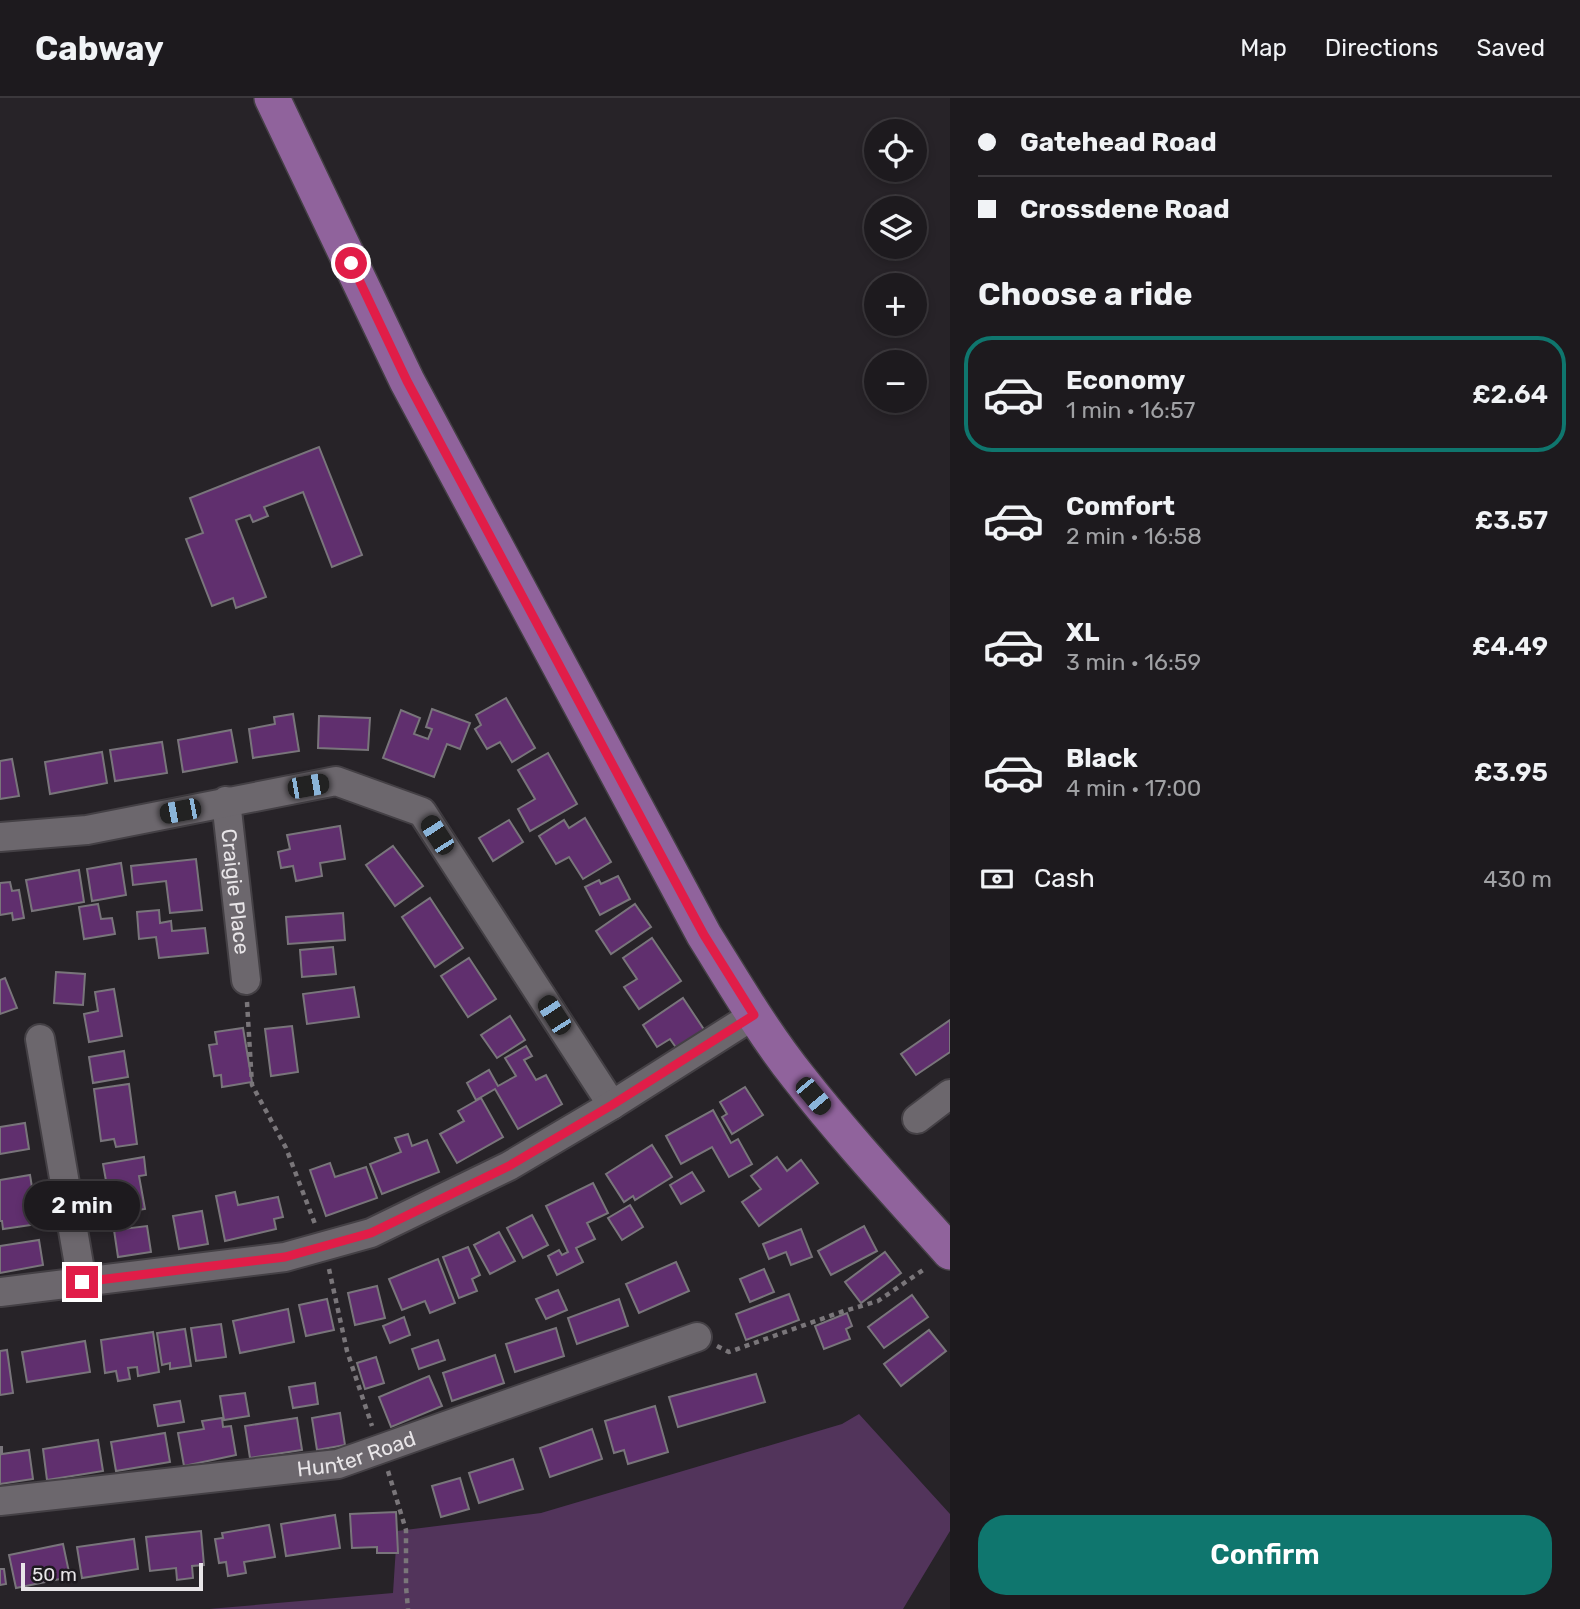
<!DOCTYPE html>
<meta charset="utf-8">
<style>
body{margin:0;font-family:Rubik,sans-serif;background:#252327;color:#f1f3f6;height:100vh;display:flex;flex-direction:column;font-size:26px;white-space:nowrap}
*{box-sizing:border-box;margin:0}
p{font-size:23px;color:#a0a1a4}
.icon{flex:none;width:38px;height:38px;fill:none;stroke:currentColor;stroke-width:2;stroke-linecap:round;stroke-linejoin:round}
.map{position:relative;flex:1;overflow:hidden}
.side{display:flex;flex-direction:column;background:#1d1a1e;width:630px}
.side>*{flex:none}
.banner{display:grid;align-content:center;height:154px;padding:0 28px;background:#1d1a1e}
.controls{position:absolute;left:864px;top:21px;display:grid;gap:14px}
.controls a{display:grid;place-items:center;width:63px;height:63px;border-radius:50%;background:#1d1a1e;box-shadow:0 4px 10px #0003,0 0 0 2px #3b383c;font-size:35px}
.scale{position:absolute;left:21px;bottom:18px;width:182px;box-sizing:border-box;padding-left:7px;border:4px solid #e8e5e8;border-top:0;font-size:19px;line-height:24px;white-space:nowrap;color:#e8e5e8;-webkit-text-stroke:5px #1d191e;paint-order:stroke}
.end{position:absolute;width:32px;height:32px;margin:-16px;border:9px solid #e11d48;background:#fff;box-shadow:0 0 0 4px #fff}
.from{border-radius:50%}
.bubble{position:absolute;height:49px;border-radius:24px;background:#1d1a1e;box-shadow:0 4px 10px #0003,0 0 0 2px #3b383c;font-size:23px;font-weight:600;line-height:49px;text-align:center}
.car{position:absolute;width:21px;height:42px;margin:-21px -10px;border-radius:9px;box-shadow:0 0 5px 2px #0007;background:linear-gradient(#222 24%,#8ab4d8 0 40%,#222 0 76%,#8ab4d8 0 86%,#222 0)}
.banner b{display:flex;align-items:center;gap:24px;height:66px;font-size:26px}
.banner b+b{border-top:2px solid #3b383c}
.banner i{width:18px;height:18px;background:#f1f3f6}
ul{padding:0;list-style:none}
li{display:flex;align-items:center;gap:21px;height:116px;margin:0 14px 10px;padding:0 14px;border:4px solid transparent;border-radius:28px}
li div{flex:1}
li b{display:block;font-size:26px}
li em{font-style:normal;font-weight:600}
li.current{border-color:#0f766e}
li>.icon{width:63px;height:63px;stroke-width:1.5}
h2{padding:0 28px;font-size:32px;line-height:84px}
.pay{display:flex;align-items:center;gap:18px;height:77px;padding:0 28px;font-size:26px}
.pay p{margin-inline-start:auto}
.cta{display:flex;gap:14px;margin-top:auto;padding:14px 28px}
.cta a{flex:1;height:80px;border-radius:28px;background:#0f766e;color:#fff;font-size:28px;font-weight:600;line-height:80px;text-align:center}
header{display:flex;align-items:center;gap:42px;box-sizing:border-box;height:98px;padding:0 35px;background:#1d1a1e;border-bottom:2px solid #3b383c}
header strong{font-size:33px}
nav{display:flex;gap:38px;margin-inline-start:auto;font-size:24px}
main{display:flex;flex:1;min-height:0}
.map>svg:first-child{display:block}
.green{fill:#52345b}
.building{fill:#602f6e;stroke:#79757b;stroke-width:2}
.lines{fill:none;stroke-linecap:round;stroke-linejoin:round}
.minor-casing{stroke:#444045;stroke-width:32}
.major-casing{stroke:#444045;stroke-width:38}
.path{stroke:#7a767a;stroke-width:4.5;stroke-dasharray:5 5;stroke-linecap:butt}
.minor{stroke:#6c676d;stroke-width:28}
.major{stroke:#90639c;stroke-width:35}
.route{stroke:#e11d48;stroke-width:9}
.labels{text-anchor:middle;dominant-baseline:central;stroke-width:5;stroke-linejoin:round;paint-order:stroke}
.street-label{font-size:21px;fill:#e8e5e8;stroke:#1d191e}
</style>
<header>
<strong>Cabway</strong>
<nav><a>Map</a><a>Directions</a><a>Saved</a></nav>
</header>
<main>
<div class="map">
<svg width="950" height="1511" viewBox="0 0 950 1511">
<rect width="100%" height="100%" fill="#272328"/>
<!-- green -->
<path class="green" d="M859,1316L950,1416V1433L903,1511H209L393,1495L397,1433L541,1415L842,1326Z"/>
<!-- building -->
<g class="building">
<path d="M319,349L362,457L332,469L303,394L264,409L268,418L253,424L250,417L236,422L266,499L236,510L233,500L212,508L186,441L203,435L190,400Z"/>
<path d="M506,600L535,650L512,664L500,644L487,651L475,631L481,627L476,617Z"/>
<path d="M432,611L470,625L460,651L447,646L434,679L383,660L401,612L420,620L414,636L428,641L432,631L426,629Z"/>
<path d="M293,616L299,653L253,660L249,631L275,626L274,619Z"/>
<path d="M319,618L370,620L368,652L318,650Z"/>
<path d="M231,632L237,664L183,674L178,642Z"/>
<path d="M162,644L167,675L115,683L110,652Z"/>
<path d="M102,654L107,685L50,696L45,664Z"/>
<path d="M548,655L577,706L530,733L518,711L535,701L518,672Z"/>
<path d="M12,661L19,698L0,701V663Z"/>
<path d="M585,720L611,764L583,781L569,759L556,766L539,738L564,722L569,730Z"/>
<path d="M509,722L523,744L493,763L479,740Z"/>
<path d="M340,728L345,761L320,765L322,778L296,783L293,768L281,770L278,754L290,751L287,737Z"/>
<path d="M393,748L423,788L395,808L366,767Z"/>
<path d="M196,761L202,812L170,815L166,783L133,787L131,768Z"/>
<path d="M121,765L126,797L92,803L87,771Z"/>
<path d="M79,772L84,804L32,813L26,782Z"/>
<path d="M618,778L630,801L600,817L585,789L599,782L601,786Z"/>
<path d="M10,784L12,793L19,792L24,820L13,822L12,815L0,817V785Z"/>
<path d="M430,800L463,850L435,869L402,819Z"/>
<path d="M98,806L101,821L112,820L115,836L84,841L79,809Z"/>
<path d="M635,806L651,829L611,856L596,833Z"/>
<path d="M159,812L160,825L171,823L172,833L205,830L208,855L159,860L156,839L139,841L137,814Z"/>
<path d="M343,815L345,842L288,846L286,819Z"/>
<path d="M652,840L681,883L639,911L624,889L637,881L623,860Z"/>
<path d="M333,849L336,876L302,879L300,852Z"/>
<path d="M469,860L496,901L468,919L441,878Z"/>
<path d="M56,874L85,876L83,907L54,905Z"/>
<path d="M5,880L17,910L0,916V882Z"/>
<path d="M354,889L359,919L307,926L303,896Z"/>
<path d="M114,891L122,938L89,944L84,916L98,913L95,894Z"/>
<path d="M683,900L705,933L677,951L670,941L657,949L643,927Z"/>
<path d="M510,918L525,942L497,960L481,937Z"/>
<path d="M950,922V954L916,977L901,956Z"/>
<path d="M292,928L298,974L271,978L265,931Z"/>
<path d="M243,930L252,984L222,989L221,977L214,978L209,947L217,946L215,934Z"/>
<path d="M526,948L532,958L524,962L536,982L546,977L562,1006L518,1031L495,991L476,1002L467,985L489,972L498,988L516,978L505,960Z"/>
<path d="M124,953L128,979L93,985L89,959Z"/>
<path d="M129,986L137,1046L116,1049L114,1041L101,1043L94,991Z"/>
<path d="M745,989L763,1017L732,1036L722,1019L727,1016L720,1004Z"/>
<path d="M481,1000L503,1039L457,1065L440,1036L464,1023L458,1013Z"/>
<path d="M713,1012L731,1045L738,1041L752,1066L729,1079L712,1049L681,1066L666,1038Z"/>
<path d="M25,1025L29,1051L0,1056V1029Z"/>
<path d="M408,1036L412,1048L427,1042L439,1074L382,1096L370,1066L401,1054L395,1040Z"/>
<path d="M652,1047L672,1079L635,1102L633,1098L624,1104L606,1076Z"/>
<path d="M144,1059L146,1077L139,1078L145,1111L112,1116L103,1066Z"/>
<path d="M777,1059L787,1073L801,1062L818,1085L759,1128L742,1104L761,1091L751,1078Z"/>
<path d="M330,1065L335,1079L366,1069L377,1100L326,1118L310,1072Z"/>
<path d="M692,1074L704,1093L681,1106L670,1087Z"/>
<path d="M30,1077L38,1126L3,1131L2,1123H0V1082Z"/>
<path d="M593,1085L608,1115L587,1125L595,1141L576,1150L583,1164L557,1177L548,1158L559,1152L562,1157L568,1154L546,1108Z"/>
<path d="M235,1094L238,1107L278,1099L283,1119L274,1121L276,1131L225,1143L216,1098Z"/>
<path d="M630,1107L643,1129L622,1142L608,1120Z"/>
<path d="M202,1113L208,1146L179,1151L173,1118Z"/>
<path d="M532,1117L548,1147L523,1160L507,1130Z"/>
<path d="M147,1128L151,1154L118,1159L114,1132Z"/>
<path d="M864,1128L877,1153L831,1177L818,1153Z"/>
<path d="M801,1131L812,1159L791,1167L786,1154L769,1161L763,1146Z"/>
<path d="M499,1134L515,1163L490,1176L474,1147Z"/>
<path d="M39,1142L43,1167L0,1175V1148Z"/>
<path d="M468,1149L480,1177L472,1181L477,1193L459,1200L443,1159Z"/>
<path d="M885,1154L901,1175L861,1205L845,1184Z"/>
<path d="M438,1161L455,1205L430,1215L425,1203L402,1212L389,1181Z"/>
<path d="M676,1164L689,1193L639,1215L626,1186Z"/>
<path d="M764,1171L774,1194L750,1204L740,1181Z"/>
<path d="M377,1188L385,1220L355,1227L348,1195Z"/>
<path d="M558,1192L567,1212L546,1221L536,1201Z"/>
<path d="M789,1196L799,1222L746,1242L736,1216Z"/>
<path d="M912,1197L928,1219L884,1250L868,1229Z"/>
<path d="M327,1201L334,1232L306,1238L299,1207Z"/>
<path d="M619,1201L628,1228L577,1246L568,1220Z"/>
<path d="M288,1211L294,1244L240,1255L233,1223Z"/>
<path d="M847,1215L852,1228L846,1231L850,1241L824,1251L815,1228Z"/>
<path d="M404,1219L410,1237L390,1245L383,1228Z"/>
<path d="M221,1226L226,1259L196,1263L191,1230Z"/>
<path d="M556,1230L564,1258L515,1274L506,1246Z"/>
<path d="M185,1231L191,1268L170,1271V1265L162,1267L157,1235Z"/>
<path d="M929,1232L946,1253L901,1288L884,1266Z"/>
<path d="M153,1234L159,1274L138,1278L137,1269L128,1270L130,1281L118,1283L116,1273L105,1275L101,1242Z"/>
<path d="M438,1242L445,1262L419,1271L412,1251Z"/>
<path d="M85,1243L90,1274L27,1284L22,1254Z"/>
<path d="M7,1252L13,1295L0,1297V1253Z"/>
<path d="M495,1257L504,1285L452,1303L443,1275Z"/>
<path d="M376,1259L384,1285L365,1291L357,1265Z"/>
<path d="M756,1276L765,1304L678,1329L669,1299Z"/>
<path d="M429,1278L442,1308L391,1329L379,1299Z"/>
<path d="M315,1285L318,1306L293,1310L289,1289Z"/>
<path d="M245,1295L249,1318L224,1322L220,1298Z"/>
<path d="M180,1303L184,1324L158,1328L154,1307Z"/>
<path d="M655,1308L668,1354L628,1366L624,1352L614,1355L605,1323Z"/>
<path d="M340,1315L345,1347L317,1352L312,1320Z"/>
<path d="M222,1320L223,1329L231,1328L236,1357L184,1368L178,1335L204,1331L202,1323Z"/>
<path d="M297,1320L302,1352L250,1360L245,1328Z"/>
<path d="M592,1331L602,1361L550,1379L540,1350Z"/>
<path d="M165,1335L170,1364L116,1373L111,1344Z"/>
<path d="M98,1342L103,1373L47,1382L43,1351Z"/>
<path d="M0,1349H2V1356L29,1352L33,1381L0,1386Z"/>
<path d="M513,1361L523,1391L479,1405L469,1375Z"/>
<path d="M460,1380L469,1411L441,1419L432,1388Z"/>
<path d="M396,1414L398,1455H377V1449L352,1450L350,1416Z"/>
<path d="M335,1417L340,1450L286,1458L281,1426Z"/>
<path d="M269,1427L275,1459L244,1464L246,1475L228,1478L226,1464L219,1465L215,1441L223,1440L222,1435Z"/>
<path d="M201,1433L204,1467L192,1468L193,1480L177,1482L176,1470L150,1473L146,1439Z"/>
<path d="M134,1441L138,1471L82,1480L77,1449Z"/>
<path d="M63,1446L70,1479L16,1490L9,1457Z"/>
<path d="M0,1471H4L6,1486L0,1487Z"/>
</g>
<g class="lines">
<!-- minor casing -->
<g class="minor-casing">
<g id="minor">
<path id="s1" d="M226,703L246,882"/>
<path d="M0,739L87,732L336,683L422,714L612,1007"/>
<path d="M40,941L82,1184"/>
<path d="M917,1021L950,996"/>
<path d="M0,1194L285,1159L371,1135L509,1068L612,1007L754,917"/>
<path id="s2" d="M0,1403L338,1366L697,1239"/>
</g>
</g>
<!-- major casing -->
<g class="major-casing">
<path id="major" d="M272,0L407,283L704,837C734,885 763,935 799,980C846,1040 899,1097 950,1154"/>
</g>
<!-- path -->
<g class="path">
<path d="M247,904L252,987L286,1050L315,1126"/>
<path d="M329,1171L347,1253L372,1328"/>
<path d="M717,1248L729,1254L841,1214L878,1203L926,1170"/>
<path d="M388,1373L406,1432V1489L408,1511"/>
</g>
<!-- minor -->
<use href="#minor" class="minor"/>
<!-- major -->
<use href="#major" class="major"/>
</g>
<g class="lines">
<!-- route -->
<path class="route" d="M82,1184L285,1159L371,1135L509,1068L612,1007L754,917L704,837L691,813L407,283L351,165"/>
</g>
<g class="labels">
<!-- street labels -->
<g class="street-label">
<text stroke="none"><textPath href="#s1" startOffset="91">Craigie Place</textPath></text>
<text stroke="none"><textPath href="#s2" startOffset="360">Hunter Road</textPath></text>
</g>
</g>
</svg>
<div class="controls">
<a><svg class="icon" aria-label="locate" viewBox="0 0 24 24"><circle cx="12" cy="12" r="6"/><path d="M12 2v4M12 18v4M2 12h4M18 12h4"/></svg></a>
<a><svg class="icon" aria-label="layers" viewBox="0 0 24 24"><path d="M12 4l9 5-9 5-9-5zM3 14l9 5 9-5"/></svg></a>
<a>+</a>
<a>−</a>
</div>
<div class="scale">50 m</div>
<i class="end from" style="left:351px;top:165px"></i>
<i class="end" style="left:82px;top:1184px"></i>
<div class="bubble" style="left:24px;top:1083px;width:116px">2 min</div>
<i class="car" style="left:308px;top:688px;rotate:80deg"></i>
<i class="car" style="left:180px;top:713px;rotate:259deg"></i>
<i class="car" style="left:437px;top:737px;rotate:327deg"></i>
<i class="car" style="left:554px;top:917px;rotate:327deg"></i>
<i class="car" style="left:813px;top:998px;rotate:140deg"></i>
</div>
<section class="side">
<div class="banner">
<b><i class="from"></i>Gatehead Road</b>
<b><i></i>Crossdene Road</b>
</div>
<h2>Choose a ride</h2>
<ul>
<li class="current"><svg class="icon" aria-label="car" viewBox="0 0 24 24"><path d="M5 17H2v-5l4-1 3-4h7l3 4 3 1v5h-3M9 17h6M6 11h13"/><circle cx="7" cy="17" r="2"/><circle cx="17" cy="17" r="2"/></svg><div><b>Economy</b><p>1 min · 16:57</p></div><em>£2.64</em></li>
<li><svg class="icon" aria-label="car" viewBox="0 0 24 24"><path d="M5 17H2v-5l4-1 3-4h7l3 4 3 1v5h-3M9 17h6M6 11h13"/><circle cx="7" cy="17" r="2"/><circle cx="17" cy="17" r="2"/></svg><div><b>Comfort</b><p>2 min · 16:58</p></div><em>£3.57</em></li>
<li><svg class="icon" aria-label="car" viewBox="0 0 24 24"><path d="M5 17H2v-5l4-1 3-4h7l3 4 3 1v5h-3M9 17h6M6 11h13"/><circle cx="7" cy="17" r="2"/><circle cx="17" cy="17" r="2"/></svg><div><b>XL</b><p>3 min · 16:59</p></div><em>£4.49</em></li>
<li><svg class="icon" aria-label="car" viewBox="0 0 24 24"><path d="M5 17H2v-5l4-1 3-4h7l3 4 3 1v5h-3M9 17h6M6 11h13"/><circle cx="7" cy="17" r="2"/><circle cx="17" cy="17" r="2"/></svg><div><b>Black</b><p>4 min · 17:00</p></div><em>£3.95</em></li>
</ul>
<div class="pay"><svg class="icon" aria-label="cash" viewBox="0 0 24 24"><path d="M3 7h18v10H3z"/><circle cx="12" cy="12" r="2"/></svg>Cash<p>430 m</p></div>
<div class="cta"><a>Confirm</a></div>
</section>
</main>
